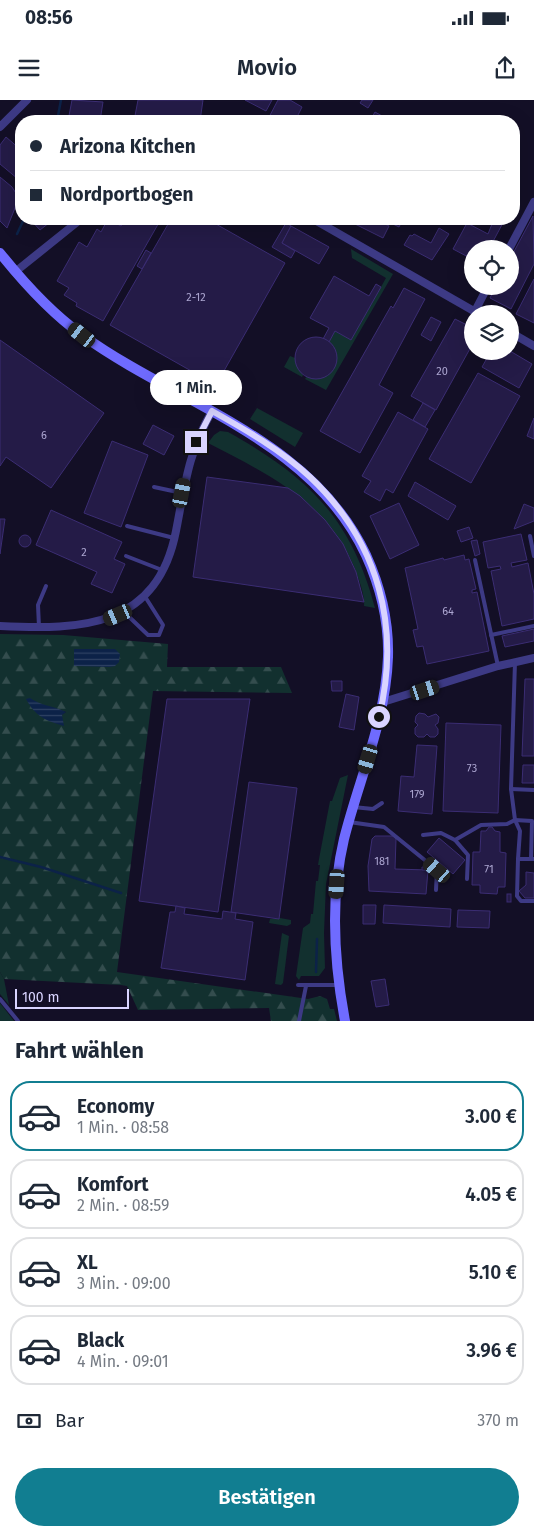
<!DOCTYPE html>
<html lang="de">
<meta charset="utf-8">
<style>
body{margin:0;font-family:"Fira Sans",sans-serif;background:#f2f2f3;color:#1f2937;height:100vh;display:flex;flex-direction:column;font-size:19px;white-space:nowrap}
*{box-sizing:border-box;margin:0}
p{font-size:16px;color:#747a83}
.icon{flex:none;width:28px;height:28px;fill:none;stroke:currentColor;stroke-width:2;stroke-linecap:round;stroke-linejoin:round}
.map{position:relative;height:921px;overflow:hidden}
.side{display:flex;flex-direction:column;background:#fff;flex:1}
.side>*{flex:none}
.top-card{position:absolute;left:15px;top:15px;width:505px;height:110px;border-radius:20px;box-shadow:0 5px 20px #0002;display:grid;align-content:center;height:110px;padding:0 15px;background:#fff}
.controls{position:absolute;left:464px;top:140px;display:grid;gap:10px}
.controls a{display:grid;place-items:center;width:55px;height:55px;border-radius:50%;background:#fff;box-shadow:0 5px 20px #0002;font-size:25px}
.scale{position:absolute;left:15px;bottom:12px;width:114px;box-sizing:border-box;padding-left:5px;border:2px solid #d9d4ff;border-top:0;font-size:14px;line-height:18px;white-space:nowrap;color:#d9d4ff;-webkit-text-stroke:4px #130f26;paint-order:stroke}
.end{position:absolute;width:22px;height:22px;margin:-11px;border:6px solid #d9d4ff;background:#111;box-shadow:0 0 0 2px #111}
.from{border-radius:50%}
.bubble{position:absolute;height:35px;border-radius:18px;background:#fff;box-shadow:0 5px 20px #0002;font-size:16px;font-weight:600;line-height:35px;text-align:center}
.car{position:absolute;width:15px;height:30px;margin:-15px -8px;border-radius:6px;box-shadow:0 0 4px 1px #0007;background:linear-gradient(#222 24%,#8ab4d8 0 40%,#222 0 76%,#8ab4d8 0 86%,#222 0)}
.top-card b{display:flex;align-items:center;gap:18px;height:48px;font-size:19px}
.top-card b+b{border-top:1px solid #e0e1e3}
.top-card i{width:12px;height:12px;background:#1f2937}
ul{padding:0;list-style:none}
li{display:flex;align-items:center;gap:15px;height:70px;margin:0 10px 8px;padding:0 5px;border:2px solid #e0e1e3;border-radius:20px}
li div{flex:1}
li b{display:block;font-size:19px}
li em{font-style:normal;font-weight:600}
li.on{border-color:#117e91}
li>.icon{width:45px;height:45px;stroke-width:1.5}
h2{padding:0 15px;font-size:22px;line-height:60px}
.pay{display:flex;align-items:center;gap:12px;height:55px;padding:0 15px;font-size:19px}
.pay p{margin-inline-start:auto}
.cta{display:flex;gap:10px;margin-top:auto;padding:10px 15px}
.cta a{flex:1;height:58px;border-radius:30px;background:#117e91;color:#fff;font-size:20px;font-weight:600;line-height:58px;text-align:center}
.status{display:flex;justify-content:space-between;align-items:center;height:35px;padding:0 25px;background:#fff;direction:ltr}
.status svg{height:14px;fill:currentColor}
header{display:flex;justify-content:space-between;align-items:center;height:65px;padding:0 15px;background:#fff;font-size:22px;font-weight:600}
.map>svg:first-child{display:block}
.green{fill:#12302f}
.forest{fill:url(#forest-firs);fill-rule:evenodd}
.water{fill:url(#water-rules)}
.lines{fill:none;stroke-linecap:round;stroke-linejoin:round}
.stream{stroke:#0c2248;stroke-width:2.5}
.building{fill:#241b47;stroke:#3b2d73}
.service{stroke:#3d3a85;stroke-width:4}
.minor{stroke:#3d3a85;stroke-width:8}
.secondary{stroke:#6f6bff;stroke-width:10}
.route{stroke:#d9d4ff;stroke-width:6}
.labels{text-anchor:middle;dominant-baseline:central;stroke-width:5;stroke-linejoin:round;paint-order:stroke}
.number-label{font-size:11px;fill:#aca6d1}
</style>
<div class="status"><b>08:56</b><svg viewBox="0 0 49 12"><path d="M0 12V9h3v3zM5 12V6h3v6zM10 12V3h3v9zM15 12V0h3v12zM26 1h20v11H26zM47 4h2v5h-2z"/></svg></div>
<header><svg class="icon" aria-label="menu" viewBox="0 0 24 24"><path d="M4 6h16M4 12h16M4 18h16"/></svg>Movio<svg class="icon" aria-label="share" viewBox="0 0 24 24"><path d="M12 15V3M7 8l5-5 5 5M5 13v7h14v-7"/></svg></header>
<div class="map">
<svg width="534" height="921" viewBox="0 0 534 921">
<defs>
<pattern id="forest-firs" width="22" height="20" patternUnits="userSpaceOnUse" patternTransform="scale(1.25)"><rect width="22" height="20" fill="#12302f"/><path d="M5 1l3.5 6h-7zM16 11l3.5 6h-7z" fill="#344d4e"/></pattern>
<pattern id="water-rules" width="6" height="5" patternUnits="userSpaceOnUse" patternTransform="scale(1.25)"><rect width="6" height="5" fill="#0c2248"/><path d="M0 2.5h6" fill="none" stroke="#2f4163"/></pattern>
</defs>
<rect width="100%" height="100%" fill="#130f26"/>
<!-- green -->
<g class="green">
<path d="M351,149L393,174L326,290L305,279L307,276L321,278L331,272L336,256L329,242L335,231L351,240L386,178L352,158Z"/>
<path d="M290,256L295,258L297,266L303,275L302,277L284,267Z"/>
<path d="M257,308L303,333L295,347L250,319Z"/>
<path d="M220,331L228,332C307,376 351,417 375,508L364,506C365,495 359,480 355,469C329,403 268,374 208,343L214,335Z"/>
<path d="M348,675L326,784L324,833L325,868L319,876H301L299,880L296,876L303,828L310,823L311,814H313L316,781H318L320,765H318L319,759L330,701H332L340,678Z"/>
<path d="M280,818L291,820V824L287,826L269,823L270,819Z"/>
<path d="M282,833L289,836L283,883L281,885L275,884Z"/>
<path d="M0,872L4,879L9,905L0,894Z"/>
<path d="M0,903L14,921H0Z"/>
</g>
<!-- forest -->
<path class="forest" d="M0,534L63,535L168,544L167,567H281L292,593L153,591L117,872L308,899L320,896L327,899L330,909H334L337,921H271L269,908L138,910L127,886L121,885L4,879L0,872ZM75,549L115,566H74ZM27,600C40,605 52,607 66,612L62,615Z"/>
<!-- water -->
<g class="water">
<path d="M74,549H115L120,554L119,562L115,566L110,567L74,566Z"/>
<path d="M30,598C39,605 54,606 66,612L62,615L64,626C46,621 35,616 26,599Z"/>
</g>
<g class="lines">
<!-- stream -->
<g class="stream">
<path d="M57,21L61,0"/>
<path d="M17,134L24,119"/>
<path d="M0,757L41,767L121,793"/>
<path d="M316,872L317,839"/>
</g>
</g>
<!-- building -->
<g class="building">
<path d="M72,0L103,2L100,21H68Z"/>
<path d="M138,0H203L200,21H134Z"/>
<path d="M245,0H272L266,11Z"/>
<path d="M278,0H290L302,7L295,21H267Z"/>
<path d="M362,0H373L368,8L360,3Z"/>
<path d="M375,12L391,21H370Z"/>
<path d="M336,16L345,21H333Z"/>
<path d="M6,37L21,50V74L18,79L0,64V45Z"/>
<path d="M0,77L12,87L19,98L7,128L0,121Z"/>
<path d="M533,116L534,164L511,209L490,198L496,186H510V159Z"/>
<path d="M30,119H54L40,130Z"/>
<path d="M108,119L121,126L126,119H161L103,221L76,206L77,203L64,195L69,188L57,181L79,142L87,147L97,129L101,132Z"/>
<path d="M171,119H207L285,163L216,285L110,225Z"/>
<path d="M358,119H375L389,126L383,138L355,124Z"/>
<path d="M383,119H403L399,127Z"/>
<path d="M494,119H505L489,149H472V159L453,149L467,123L488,134Z"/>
<path d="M286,123L291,126L282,143L295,151L291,158L272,147Z"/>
<path d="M291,126L329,147L319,164L282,143Z"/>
<path d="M439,128L449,134L432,160L404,145L410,135L412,136L414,134L431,143Z"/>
<path d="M146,150L151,153L142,169L137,166Z"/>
<path d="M334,176L369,196L376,184L381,187L351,240L335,231L329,242L323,239L329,228L310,218Z"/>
<path d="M534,179V223L516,214Z"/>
<path d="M404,188L425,199L379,285L393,293L360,353L320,331L391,206L393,208Z"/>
<path d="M431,217L441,222L431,241L421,235Z"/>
<path d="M455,219L471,227L472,245L436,310L411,296Z"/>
<circle cx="316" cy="258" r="21"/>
<path d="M0,240L104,313L51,388L6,357L0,366Z"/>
<path d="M491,251H510L532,264L519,288L482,267Z"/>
<path d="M478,273L520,296L471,383L429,359Z"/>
<path d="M423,303L435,310L425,327L413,320Z"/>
<path d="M398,312L428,329L393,393L386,389L380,401L364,392L371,381L362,376Z"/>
<path d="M534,318V339L527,336Z"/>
<path d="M153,325L174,336L164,355L143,344Z"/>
<path d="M112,341L148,355L121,427L84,413Z"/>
<path d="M207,377L288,388L300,396L325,420L343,444L356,472L364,502L193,477Z"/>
<path d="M415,382L456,406L448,420L408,396Z"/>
<path d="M399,403L419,445L390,459L370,416Z"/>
<path d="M524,404L534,408V421L514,429Z"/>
<path d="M51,410L122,442L114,459L125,464L112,493L91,484L97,472L36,445Z"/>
<path d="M0,419H5L0,454Z"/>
<path d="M469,427L473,438L461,442L457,431Z"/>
<path d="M521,434L527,460L511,463L512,467L528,463L534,494V519L502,526L491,471L501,469L500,466L488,468L483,442Z"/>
<circle cx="25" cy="441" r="6"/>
<path d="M477,440L480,454L475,456L471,441Z"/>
<path d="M464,455L465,460L469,459L476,489L472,490V493L477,492L489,551L427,564L423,546L417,547L413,530L418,529L405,468L443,458L444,460Z"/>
<path d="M534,529V541L505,547L502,536Z"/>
<path d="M525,579H534V656H522Z"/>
<path d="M331,581H342V591H332Z"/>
<path d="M346,594L359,597L354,630L339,627Z"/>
<path d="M167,599H250L218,812L139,801Z"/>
<path d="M419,613L425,614L428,617L436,614L439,617L438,623L435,625L438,629V634L435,637H430L427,634L424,637H418L415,634V628L418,625L415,622L416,616Z"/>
<path d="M446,623L501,625L498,713L443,711Z"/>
<path d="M417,645L437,646L432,714L398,711L401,676L414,677Z"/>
<path d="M523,665H534V683H522Z"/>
<path d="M249,682L297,688L279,819L231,812Z"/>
<path d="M489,727H492L495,731L500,732V752L506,753L505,787H498L497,794L480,793V785H472L473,752H480L481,731H486Z"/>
<path d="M375,736H393L396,739L395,769L428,770L426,794L369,791L368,766L372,739Z"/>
<path d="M439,738L465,760L453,774L427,752Z"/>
<path d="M422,767H430V771L422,770Z"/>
<path d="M526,772L534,773V798H525L519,791L526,785Z"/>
<rect x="507" y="794" width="4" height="8"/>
<path d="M363,805H376L375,824H363Z"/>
<path d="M384,805L451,809L450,827L383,823Z"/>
<path d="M176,806L185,808L184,814L222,819L223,811L236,813L235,819L253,822L245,880L161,868L170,812H175Z"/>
<path d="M458,810L490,811L489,828L457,827Z"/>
<path d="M385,879L389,905L376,907L371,881Z"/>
</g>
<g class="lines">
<!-- service -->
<g class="service">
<path d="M154,387L182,393"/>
<path d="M127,426L174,438"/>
<path d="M530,436L534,456"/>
<path d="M126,456L162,470"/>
<path d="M475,460L498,566"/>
<path d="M124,512L148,535H159L163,525L144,495"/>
<path d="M39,527L38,505L46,486"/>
<path d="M491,535L534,526"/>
<path d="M515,562L511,689L515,720L520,731L518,759H534"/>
<path d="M511,689L534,690"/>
<path d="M353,707L373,709L382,703"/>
<path d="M349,722L384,727L437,770L436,790"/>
<path d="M423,735L441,733L455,740L481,725L507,724L515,720L532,721L531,759"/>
<path d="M455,740L468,755L467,779"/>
<path d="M518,759L517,796L521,801H534"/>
<path d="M298,885H339"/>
<path d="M0,899L18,921"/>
<path d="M299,921L306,886"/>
</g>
<!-- minor -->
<g class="minor">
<path d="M0,27L27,0"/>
<path d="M313,119L479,214"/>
<path d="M509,149L534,102"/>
<path d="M15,172L81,119"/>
<path d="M475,211L488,186"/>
<path d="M510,232L534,246"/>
<path d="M0,526C82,530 157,528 176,431C185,385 188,353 212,311"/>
<path d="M383,602L498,566L534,558"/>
</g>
<!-- secondary -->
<path class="secondary" d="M0,153C24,183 50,212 82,235C179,305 311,338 366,455C381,488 389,521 388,557C386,620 359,679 344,739C330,798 334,862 345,921"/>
</g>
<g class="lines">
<!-- route -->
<path class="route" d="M196,342L212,311C246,330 281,350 310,377C379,442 401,527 379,617"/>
</g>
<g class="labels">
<!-- number labels -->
<g class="number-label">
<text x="196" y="197">2-12</text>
<text x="442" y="271">20</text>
<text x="44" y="335">6</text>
<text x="84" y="452">2</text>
<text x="448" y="511">64</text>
<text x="472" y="668">73</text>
<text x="417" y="694">179</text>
<text x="382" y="761">181</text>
<text x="489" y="769">71</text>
</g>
</g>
</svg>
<div class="controls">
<a><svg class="icon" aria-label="locate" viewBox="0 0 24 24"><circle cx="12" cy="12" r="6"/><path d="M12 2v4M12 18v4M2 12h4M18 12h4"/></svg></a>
<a><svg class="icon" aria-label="layers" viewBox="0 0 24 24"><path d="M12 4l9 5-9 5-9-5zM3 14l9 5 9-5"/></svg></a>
</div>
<div class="scale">100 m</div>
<i class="end from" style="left:379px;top:617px"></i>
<i class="end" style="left:196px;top:342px"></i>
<div class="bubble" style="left:150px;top:270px;width:92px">1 Min.</div>
<i class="car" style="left:82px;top:235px;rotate:308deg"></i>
<i class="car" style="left:182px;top:393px;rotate:11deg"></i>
<i class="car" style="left:118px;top:515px;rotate:247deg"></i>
<i class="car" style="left:425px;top:590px;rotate:72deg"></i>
<i class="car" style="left:368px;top:659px;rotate:197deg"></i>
<i class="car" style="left:437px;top:770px;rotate:311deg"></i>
<i class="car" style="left:337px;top:784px;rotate:184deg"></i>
<div class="top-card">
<b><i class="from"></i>Arizona Kitchen</b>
<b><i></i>Nordportbogen</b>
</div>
</div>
<section class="side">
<h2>Fahrt wählen</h2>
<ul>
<li class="on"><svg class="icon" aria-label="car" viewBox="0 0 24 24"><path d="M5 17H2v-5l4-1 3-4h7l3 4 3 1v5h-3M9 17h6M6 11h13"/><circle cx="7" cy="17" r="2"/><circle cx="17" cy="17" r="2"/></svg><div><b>Economy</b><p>1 Min. · 08:58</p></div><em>3.00 €</em></li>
<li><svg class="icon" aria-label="car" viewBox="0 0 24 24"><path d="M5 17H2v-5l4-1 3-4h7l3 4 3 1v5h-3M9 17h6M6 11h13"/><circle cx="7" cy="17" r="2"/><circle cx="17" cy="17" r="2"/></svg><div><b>Komfort</b><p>2 Min. · 08:59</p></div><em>4.05 €</em></li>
<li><svg class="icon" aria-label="car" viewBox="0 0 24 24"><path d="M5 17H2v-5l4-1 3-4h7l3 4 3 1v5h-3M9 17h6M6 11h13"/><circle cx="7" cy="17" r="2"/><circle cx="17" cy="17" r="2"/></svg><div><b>XL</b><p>3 Min. · 09:00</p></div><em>5.10 €</em></li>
<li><svg class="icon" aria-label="car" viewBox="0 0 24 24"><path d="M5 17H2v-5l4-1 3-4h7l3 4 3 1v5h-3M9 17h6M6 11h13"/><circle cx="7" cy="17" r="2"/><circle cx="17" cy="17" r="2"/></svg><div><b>Black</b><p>4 Min. · 09:01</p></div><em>3.96 €</em></li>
</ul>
<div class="pay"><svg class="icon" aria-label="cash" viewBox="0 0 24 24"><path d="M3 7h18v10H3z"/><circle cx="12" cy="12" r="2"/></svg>Bar<p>370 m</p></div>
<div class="cta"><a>Bestätigen</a></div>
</section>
